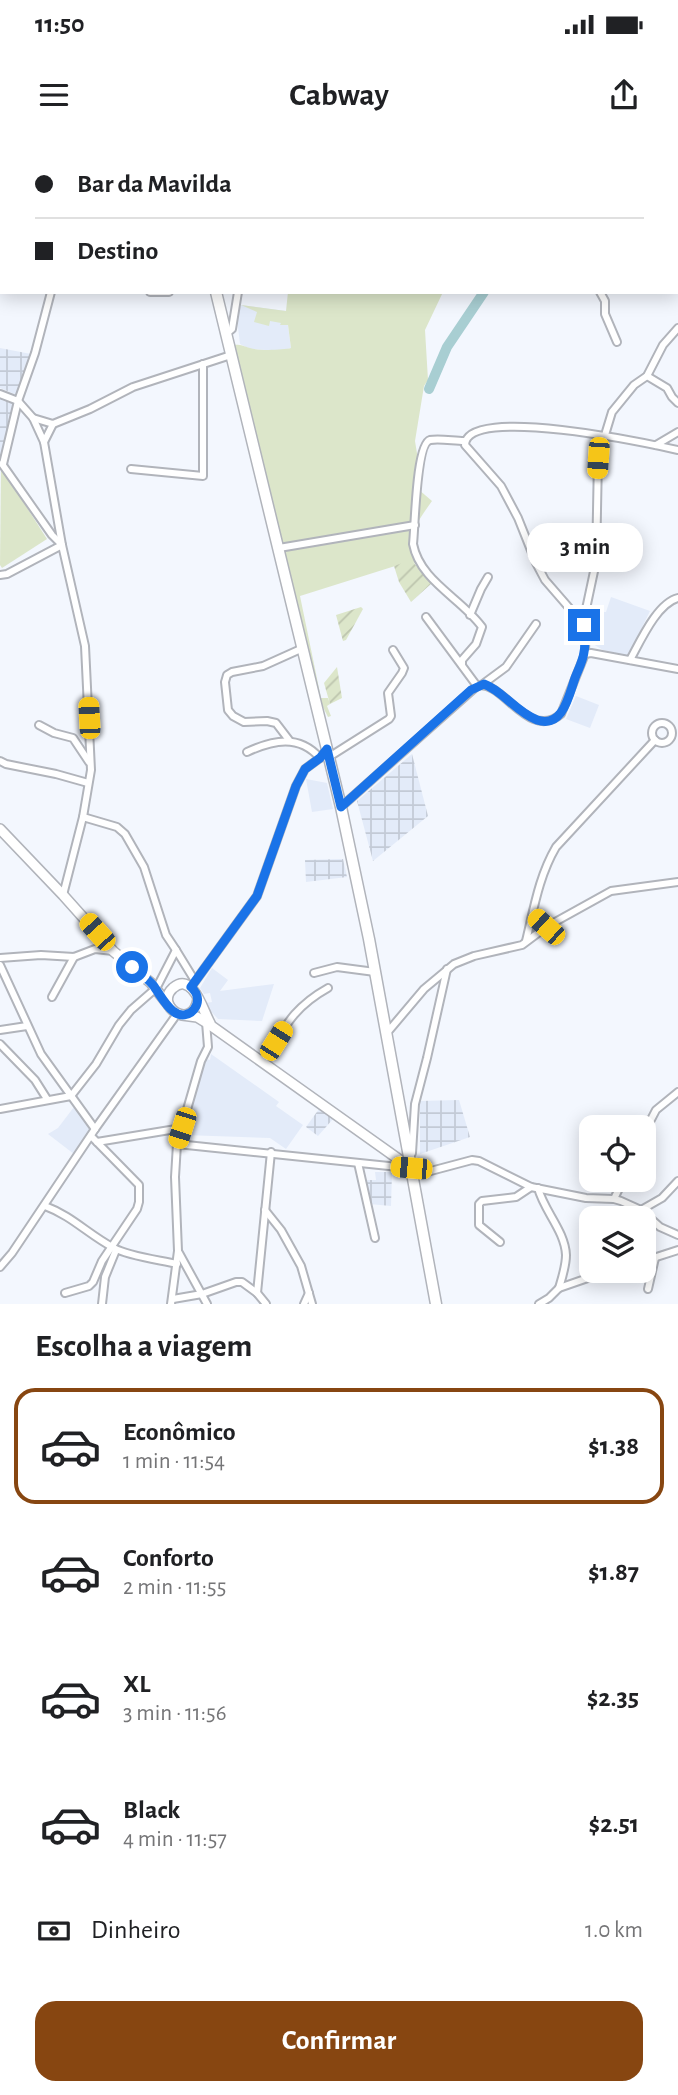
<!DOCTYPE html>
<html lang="pt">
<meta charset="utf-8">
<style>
body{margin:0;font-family:"Alegreya Sans",sans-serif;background:#f2f2f2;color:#202124;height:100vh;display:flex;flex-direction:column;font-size:26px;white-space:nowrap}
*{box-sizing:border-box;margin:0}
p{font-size:23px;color:#757577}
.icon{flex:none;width:38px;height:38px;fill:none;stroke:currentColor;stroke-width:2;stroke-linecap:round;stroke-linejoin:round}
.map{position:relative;height:1164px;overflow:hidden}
.details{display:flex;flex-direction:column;background:#fff;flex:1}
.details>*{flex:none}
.top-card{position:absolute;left:0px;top:0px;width:679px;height:154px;box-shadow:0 4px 18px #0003;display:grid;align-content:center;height:154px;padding:0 35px;background:#fff}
.controls{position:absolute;left:579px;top:975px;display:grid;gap:14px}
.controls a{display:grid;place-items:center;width:77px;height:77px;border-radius:14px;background:#fff;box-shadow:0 4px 18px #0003;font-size:35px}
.end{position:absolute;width:32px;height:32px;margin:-16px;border:9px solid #1a73e8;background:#fff;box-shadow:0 0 0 4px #fff}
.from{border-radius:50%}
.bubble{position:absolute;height:49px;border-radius:21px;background:#fff;box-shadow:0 4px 18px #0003;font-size:23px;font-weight:700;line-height:49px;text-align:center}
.car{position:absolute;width:21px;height:42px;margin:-21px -10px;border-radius:9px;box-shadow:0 0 5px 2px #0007;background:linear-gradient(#f5c518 24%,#345 0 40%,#f5c518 0 76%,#345 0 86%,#f5c518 0)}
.top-card b{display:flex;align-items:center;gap:24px;height:66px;font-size:26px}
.top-card b+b{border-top:2px solid #e0e0e0}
.top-card i{width:18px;height:18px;background:#202124}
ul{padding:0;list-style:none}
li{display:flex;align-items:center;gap:21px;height:116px;margin:0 14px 10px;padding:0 21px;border:4px solid transparent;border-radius:21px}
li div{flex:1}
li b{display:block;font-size:26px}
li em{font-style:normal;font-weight:700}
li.selected{border-color:#874611}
li>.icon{width:63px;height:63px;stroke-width:1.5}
h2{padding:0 35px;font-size:32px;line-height:84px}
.pay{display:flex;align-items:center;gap:18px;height:77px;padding:0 35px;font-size:26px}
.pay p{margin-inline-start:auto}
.button{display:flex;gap:14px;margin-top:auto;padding:14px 35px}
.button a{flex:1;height:80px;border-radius:21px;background:#874611;color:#fff;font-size:28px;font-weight:700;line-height:80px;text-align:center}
.status{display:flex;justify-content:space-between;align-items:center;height:49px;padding:0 35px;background:#fff;direction:ltr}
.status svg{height:19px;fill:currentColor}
header{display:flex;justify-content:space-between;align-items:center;height:91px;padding:0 35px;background:#fff;font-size:32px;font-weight:700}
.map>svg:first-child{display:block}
.built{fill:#e3ebf9}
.industrial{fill:url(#industrial-grid)}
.grass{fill:#dce6ca}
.garden{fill:url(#garden-furrows)}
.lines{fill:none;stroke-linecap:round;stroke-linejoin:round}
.river{stroke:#a8ced2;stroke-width:10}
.street-casing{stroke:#b1b4bb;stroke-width:10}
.secondary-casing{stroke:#b1b4bb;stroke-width:12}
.primary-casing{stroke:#b1b4bb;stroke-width:13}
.street{stroke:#fff;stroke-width:6}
.secondary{stroke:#fff;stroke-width:9}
.primary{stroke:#fff;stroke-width:10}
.route{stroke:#1a73e8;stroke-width:9}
</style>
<div class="status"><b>11:50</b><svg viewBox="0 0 49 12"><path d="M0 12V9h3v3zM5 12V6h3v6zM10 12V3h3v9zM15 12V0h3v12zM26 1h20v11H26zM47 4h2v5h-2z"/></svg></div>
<header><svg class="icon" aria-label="menu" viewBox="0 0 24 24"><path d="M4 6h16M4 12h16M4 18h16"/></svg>Cabway<svg class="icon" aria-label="share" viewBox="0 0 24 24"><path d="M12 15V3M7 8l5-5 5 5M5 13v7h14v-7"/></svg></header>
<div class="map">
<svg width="678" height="1164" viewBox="0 0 678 1164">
<defs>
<pattern id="industrial-grid" width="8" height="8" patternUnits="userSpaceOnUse" patternTransform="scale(1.75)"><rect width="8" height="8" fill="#e3ebf9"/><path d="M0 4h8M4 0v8" fill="none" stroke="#c3cad6"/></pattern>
<pattern id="garden-furrows" width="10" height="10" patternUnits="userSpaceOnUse" patternTransform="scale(1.75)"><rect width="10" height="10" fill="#dce6ca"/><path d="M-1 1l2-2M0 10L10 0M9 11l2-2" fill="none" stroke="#bdc5ae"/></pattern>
</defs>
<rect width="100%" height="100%" fill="#f3f7fe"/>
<!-- built -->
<g class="built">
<path d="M241,165L286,171L291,208L280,211L250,209L240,204L237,179Z"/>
<path d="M611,457L650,471L628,516L603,510L588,501L589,472H606Z"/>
<path d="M576,556L599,565L590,588L566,579Z"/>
<path d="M306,639L327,643L333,669L312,672Z"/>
<path d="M212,828L228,840L220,851L274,844L262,881L218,879L205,865V863L212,862L210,853L204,854L200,848Z"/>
<path d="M211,914L279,962L276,966L303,985L286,1009L270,998L184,995L205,919L210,920Z"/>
<path d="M74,967L91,989L74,1014L48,994L58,988Z"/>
</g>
<!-- industrial -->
<g class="industrial">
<path d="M0,208L31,214L17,255L0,248Z"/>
<path d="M1,258L14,263L0,322V261Z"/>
<path d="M412,614L428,676L373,721L357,661Z"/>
<path d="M343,719L347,737L306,742L305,720Z"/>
<path d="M459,960L470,997L420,1014V961Z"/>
<path d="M319,969L333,979L318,996L306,987Z"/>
<path d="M375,1032H392L391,1066L369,1064L365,1040H376Z"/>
</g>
<!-- grass -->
<g class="grass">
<path d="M288,152H443L425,190L428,240L424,246L415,301L419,326L418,349L432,361C410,392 409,393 422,429L411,421L300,456L321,558H328L330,564L327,566L331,576L328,577L319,559L232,205C240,204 243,206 250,208C259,211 283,210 291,208L288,185H280L281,183L270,181L269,186L254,182L257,172L241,165L286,171Z"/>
<path d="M1,327L47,399L2,428L0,425Z"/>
</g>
<!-- garden -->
<g class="garden">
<path d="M411,420L432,443L411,462L399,442L394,426Z"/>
<path d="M361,467L363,469L346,500L343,501L336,475Z"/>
<path d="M337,527L342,558L330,564L324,543Z"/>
</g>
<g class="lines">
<!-- river -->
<g class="river">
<path d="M543,2V0"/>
<path d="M429,249L447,207L484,152"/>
</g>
<!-- street casing -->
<g class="street-casing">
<g id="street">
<path d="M91,2V0"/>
<path d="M281,2V0"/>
<path d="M677,31H678"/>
<path d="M677,64L678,63"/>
<path d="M0,69L2,70"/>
<path d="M150,152H169"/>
<path d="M600,152L605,161V174L617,202"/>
<path d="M226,194L232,189L238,152"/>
<path d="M647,236L667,248L672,257L678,263"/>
<path d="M0,254L18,261L33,278L44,302L62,405L85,506L91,630L83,677L63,755"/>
<path d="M33,278L53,284L90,269L133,247L231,215"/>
<path d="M44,302L53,284"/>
<path d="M656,305L678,292"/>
<path d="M3,324L18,261L35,213L51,152"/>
<path d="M131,329L203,336V224"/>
<path d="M279,408L415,385"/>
<path d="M0,435L7,434L62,405L52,395L2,324"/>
<path d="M470,475L481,449L488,437"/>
<path d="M426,477L477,546"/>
<path d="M584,485L545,440L536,423L518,378L501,346L465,305C466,264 651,304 678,310"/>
<path d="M585,514L591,513L678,529"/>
<path d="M630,520C640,502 657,463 678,458"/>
<path d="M462,525V520L476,504L482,487C461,458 420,441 413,404C415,387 416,304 430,300C439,298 454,301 464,301"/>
<path d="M483,544L506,527L536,484"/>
<circle cx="662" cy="593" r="10"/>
<path d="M39,585L54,593L73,598L89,622"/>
<path d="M289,600L276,583L267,581L244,582L233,576L228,570L225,542L227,535L232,532L263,526L303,508"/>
<path d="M247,612C273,600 299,594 320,618"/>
<path d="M329,617L389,579L391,576L388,553L402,533L404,528L393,510"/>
<path d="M0,621L6,624L56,634L88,643"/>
<path d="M341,667L477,546C502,538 528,602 561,574L585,514L586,469L596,422L598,319L605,295L612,272L634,245L647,236L663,205L678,188"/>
<path d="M83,677L117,687L125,694L144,727L166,795L176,810"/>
<path d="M533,774L546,787"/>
<path d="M526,801C534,768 539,736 556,707L655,600"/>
<path d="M0,818L41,815L74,817L95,809L113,811"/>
<path d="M0,825L41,914L95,989"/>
<path d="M314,833L337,827L375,832"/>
<path d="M158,845L176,810L195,841"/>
<path d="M191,847L257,756L296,646L305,629L320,618L327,609"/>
<path d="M52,857L74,817"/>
<path d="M0,890L27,886"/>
<path d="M386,894L424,849L454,824L474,816L522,805L546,787L611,751L678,742"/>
<path d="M0,904L35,940L47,959"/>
<path d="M263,922C284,889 292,868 328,848"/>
<path d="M0,969L71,956L96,924L119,885L131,870L155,849"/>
<path d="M644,993L656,970L678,952"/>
<path d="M97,1002L182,988"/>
<path d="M177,1004L408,1028"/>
<path d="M412,1013L415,964L427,918L447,829"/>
<path d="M358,1023L375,1098"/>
<path d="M412,1036L472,1020L479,1021L531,1047L586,1058L614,1059L621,1061L641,1070L660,1087L678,1095"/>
<path d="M538,1048C544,1071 565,1091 566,1115C566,1126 562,1138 559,1148"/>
<path d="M614,1059L623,1040"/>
<path d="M45,1066C72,1076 89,1095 114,1108C128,1116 160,1120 177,1124"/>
<path d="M265,1070L281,1090L301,1126L312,1164"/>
<path d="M641,1070L662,1058L678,1041"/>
<path d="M500,1102L479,1085V1064L482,1061L516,1057L531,1047"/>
<path d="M179,1113L207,1164"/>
<path d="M644,1121L678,1110"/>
<path d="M0,1127L12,1113L95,989L177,874"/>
<path d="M648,1149L655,1118"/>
<path d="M65,1153L89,1146L93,1142L102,1121L137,1069L139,1062V1045L91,996"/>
<path d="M257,1153L271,1012"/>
<path d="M173,1159L202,1154L236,1142H242L257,1153L266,1164"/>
<path d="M102,1164L105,1137L116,1110"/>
<path d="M171,1164L178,1111L175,1037L177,1004L201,921L208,907L206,882"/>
<path d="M304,1164L309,1153"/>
<path d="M539,1164L549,1158L559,1148L611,1130"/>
</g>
</g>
<!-- secondary casing -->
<g class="secondary-casing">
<g id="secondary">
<path d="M0,689L63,755L113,811L151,843L170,867"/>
<path d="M198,859C193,892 153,866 173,848C193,831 203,871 210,883"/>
<path d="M182,875L197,877L210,885L411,1028"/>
</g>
</g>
<!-- primary casing -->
<g class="primary-casing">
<g id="primary">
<path d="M178,0L179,2"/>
<path d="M216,152L341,667L369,799L436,1164"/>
</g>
</g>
<!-- street -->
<use href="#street" class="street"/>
<!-- secondary -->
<use href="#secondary" class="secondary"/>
<!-- primary -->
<use href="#primary" class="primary"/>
</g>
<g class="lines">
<!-- route -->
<path class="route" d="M132,827C139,833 147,838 153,845C159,853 165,865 173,871C188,884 208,862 191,847L257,756L296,646L305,629L320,618L327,609L341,667L471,550L484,544C503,551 516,572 537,580C563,589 569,555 575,538C578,530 583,521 584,512C586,504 584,494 584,485"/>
</g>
</svg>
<div class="controls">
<a><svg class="icon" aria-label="locate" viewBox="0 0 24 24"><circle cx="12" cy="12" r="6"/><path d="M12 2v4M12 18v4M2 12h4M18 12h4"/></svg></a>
<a><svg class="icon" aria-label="layers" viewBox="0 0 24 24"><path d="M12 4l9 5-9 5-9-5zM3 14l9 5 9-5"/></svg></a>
</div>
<i class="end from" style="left:132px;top:827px"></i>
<i class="end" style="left:584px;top:485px"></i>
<div class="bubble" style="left:527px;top:383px;width:116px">3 min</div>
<i class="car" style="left:598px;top:318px;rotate:184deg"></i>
<i class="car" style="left:89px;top:578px;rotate:357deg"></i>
<i class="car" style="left:546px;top:787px;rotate:312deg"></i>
<i class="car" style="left:97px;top:792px;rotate:318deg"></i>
<i class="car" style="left:276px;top:901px;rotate:32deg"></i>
<i class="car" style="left:182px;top:988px;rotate:198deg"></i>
<i class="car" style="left:411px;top:1028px;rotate:275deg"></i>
<div class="top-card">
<b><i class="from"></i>Bar da Mavilda</b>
<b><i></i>Destino</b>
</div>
</div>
<section class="details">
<h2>Escolha a viagem</h2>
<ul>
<li class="selected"><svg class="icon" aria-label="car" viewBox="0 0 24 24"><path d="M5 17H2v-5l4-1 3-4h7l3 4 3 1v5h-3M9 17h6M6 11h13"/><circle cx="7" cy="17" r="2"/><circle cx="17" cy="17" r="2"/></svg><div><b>Econômico</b><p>1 min · 11:54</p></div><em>$1.38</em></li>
<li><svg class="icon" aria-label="car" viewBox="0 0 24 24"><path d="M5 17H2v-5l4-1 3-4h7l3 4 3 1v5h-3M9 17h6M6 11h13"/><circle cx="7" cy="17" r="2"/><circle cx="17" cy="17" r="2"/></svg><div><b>Conforto</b><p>2 min · 11:55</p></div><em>$1.87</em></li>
<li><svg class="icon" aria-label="car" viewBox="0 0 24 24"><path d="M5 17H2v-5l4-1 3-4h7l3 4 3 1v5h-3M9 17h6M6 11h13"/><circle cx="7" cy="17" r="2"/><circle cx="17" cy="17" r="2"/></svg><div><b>XL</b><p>3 min · 11:56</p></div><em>$2.35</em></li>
<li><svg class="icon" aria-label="car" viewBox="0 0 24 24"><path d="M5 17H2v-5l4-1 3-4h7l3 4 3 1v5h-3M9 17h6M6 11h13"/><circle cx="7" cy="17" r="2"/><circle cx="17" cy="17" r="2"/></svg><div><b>Black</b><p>4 min · 11:57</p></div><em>$2.51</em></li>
</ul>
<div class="pay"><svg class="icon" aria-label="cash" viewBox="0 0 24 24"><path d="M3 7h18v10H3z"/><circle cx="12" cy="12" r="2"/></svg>Dinheiro<p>1.0 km</p></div>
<div class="button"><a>Confirmar</a></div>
</section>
